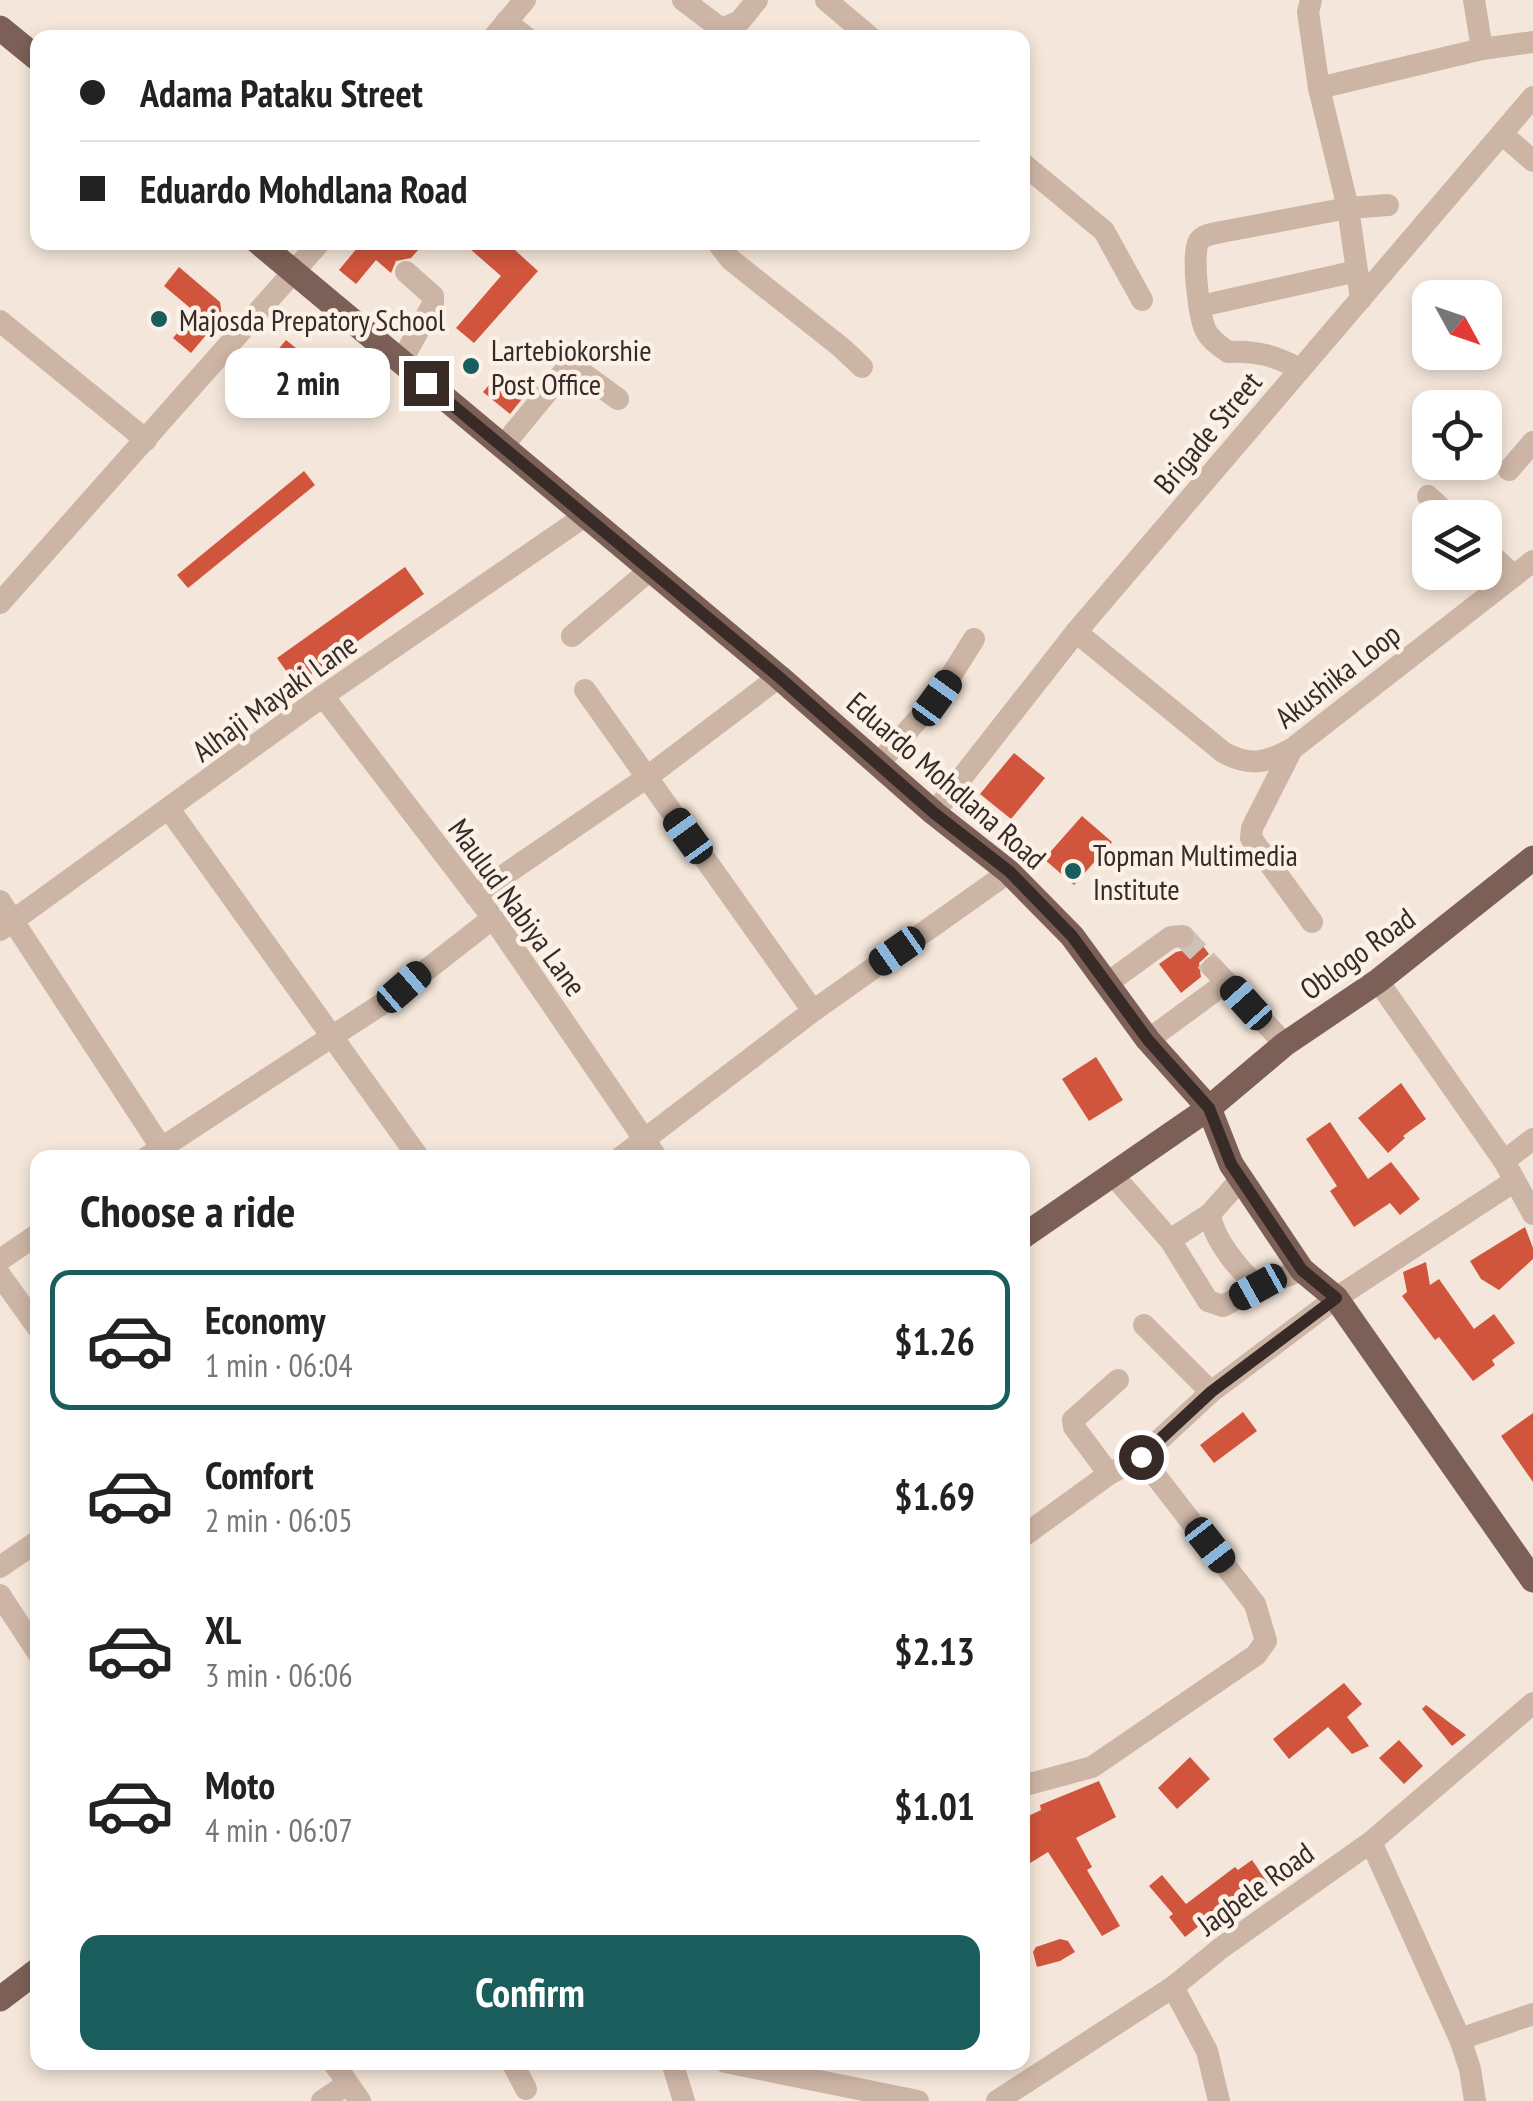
<!DOCTYPE html>
<meta charset="utf-8">
<style>
body{margin:0;font-family:"PT Sans Narrow",sans-serif;background:#f2f2f2;color:#222;height:100vh;display:flex;flex-direction:column;font-size:38px;white-space:nowrap}
*{box-sizing:border-box;margin:0}
p{font-size:32px;color:#767676}
.icon{flex:none;width:55px;height:55px;fill:none;stroke:currentColor;stroke-width:2;stroke-linecap:round;stroke-linejoin:round}
.map{position:relative;flex:1;overflow:hidden}
.panel{position:absolute;left:30px;top:1150px;width:1000px;height:920px;display:flex;flex-direction:column;background:#fff;border-radius:20px;box-shadow:0 5px 15px #0003}
.panel>*{flex:none}
.top-card{position:absolute;left:30px;top:30px;width:1000px;height:220px;border-radius:20px;box-shadow:0 5px 15px #0003;display:grid;align-content:center;height:220px;padding:0 50px;background:#fff}
.needle{width:65px;rotate:130deg}
.tools{position:absolute;left:1412px;top:280px;display:grid;gap:20px}
.tools a{display:grid;place-items:center;width:90px;height:90px;border-radius:20px;background:#fff;box-shadow:0 5px 15px #0003;font-size:50px}
.end{position:absolute;width:45px;height:45px;margin:-22px;border:12px solid #382b27;background:#fff;box-shadow:0 0 0 5px #fff}
.from{border-radius:50%}
.bubble{position:absolute;height:70px;border-radius:20px;background:#fff;box-shadow:0 5px 15px #0003;font-size:32px;font-weight:700;line-height:70px;text-align:center}
.car{position:absolute;width:30px;height:60px;margin:-30px -15px;border-radius:12px;box-shadow:0 0 8px 2px #0007;background:linear-gradient(#222 24%,#8ab4d8 0 40%,#222 0 76%,#8ab4d8 0 86%,#222 0)}
.top-card b{display:flex;align-items:center;gap:35px;height:95px;font-size:38px}
.top-card b+b{border-top:2px solid #e0e0e0}
.top-card i{width:25px;height:25px;background:#222}
ul{padding:0;list-style:none}
li{display:flex;align-items:center;gap:30px;height:140px;margin:0 20px 15px;padding:0 30px;border:5px solid transparent;border-radius:20px}
li div{flex:1}
li b{display:block;font-size:38px}
li em{font-style:normal;font-weight:700}
li.selected{border-color:#195e5d}
li>.icon{width:90px;height:90px;stroke-width:1.5}
h2{padding:0 50px;font-size:45px;line-height:120px}
.button{display:flex;gap:20px;margin-top:auto;padding:20px 50px}
.button a{flex:1;height:115px;border-radius:20px;background:#195e5d;color:#fff;font-size:40px;font-weight:700;line-height:115px;text-align:center}
.map>svg:first-child{display:block}
.building{fill:#d0553c}
.lines{fill:none;stroke-linecap:round;stroke-linejoin:round}
.minor-tunnel{stroke:#cec1b6;stroke-width:22;stroke-dasharray:22 11;stroke-linecap:butt}
.minor{stroke:#cdb5a5;stroke-width:22}
.major{stroke:#7c6057;stroke-width:25}
.route{stroke:#382b27;stroke-width:12}
.poi-dot{fill:#195e5d;stroke:#fbf1e7;stroke-width:4}
.labels{text-anchor:middle;dominant-baseline:central;stroke-width:9;stroke-linejoin:round;paint-order:stroke}
.poi-label{font-size:30px;fill:#382b27;stroke:#fbf1e7;text-anchor:start}
.street-label{font-size:30px;fill:#382b27;stroke:#fbf1e7}
</style>
<div class="map">
<svg width="1533" height="2101" viewBox="0 0 1533 2101">
<rect width="100%" height="100%" fill="#f4e6da"/>
<!-- building -->
<g class="building">
<path d="M362,242H425L411,258L396,261L391,273L376,260L356,284L339,270Z"/>
<path d="M462,242H506L538,271L474,343L456,328L501,276Z"/>
<path d="M179,267L220,302L222,316L191,353L173,338L195,312L164,286Z"/>
<path d="M286,340L326,372L307,395L267,363Z"/>
<path d="M500,372L526,394L510,414L483,392Z"/>
<path d="M304,471L315,485L188,588L177,575Z"/>
<path d="M405,567L424,594L296,685L277,658Z"/>
<path d="M1014,753L1045,778L1011,819L980,794Z"/>
<path d="M1082,816L1112,842L1074,885L1044,859Z"/>
<path d="M1197,938L1209,954L1199,963L1201,977L1181,993L1159,964L1176,952L1191,949Z"/>
<path d="M1096,1057L1123,1100L1089,1121L1062,1079Z"/>
<path d="M1401,1083L1426,1119L1403,1136L1405,1138L1388,1153L1358,1118Z"/>
<path d="M1330,1122L1368,1179L1391,1162L1420,1199L1400,1215L1390,1203L1354,1227L1330,1191L1337,1186L1306,1139Z"/>
<path d="M1525,1227L1533,1248V1259L1499,1290L1481,1279L1470,1261Z"/>
<path d="M1426,1262L1430,1285L1439,1279L1474,1329L1494,1314L1515,1343L1492,1360L1495,1365L1473,1381L1439,1337L1435,1340L1402,1296L1407,1292L1403,1272Z"/>
<path d="M1243,1412L1257,1431L1214,1463L1200,1445Z"/>
<path d="M1533,1413V1482L1501,1436Z"/>
<path d="M1344,1683L1362,1704L1347,1717L1369,1746L1352,1754L1328,1727L1289,1759L1273,1739Z"/>
<path d="M1426,1705L1466,1735L1452,1746L1422,1709Z"/>
<path d="M1399,1740L1423,1766L1404,1784L1379,1758Z"/>
<path d="M1190,1757L1210,1779L1177,1809L1158,1788Z"/>
<path d="M1099,1781L1116,1817L1076,1838L1092,1867L1087,1870L1120,1926L1102,1936L1048,1852L1022,1868V1819L1041,1810L1040,1805Z"/>
<path d="M1252,1860L1268,1883L1241,1902L1237,1896L1185,1937L1169,1917L1173,1914L1149,1886L1162,1875L1186,1904L1235,1867L1238,1870Z"/>
<path d="M1060,1939L1068,1941L1075,1952L1060,1961L1037,1967L1033,1952L1036,1947Z"/>
</g>
<g class="lines">
<!-- minor-tunnel -->
<path class="minor-tunnel" d="M1183,936L1213,968"/>
<!-- minor -->
<g class="minor">
<path d="M683,0L716,25L724,28L740,21L757,0"/>
<path d="M826,0L871,38"/>
<path d="M1311,0L1308,12L1319,88L1348,208L1361,299"/>
<path d="M1474,0L1482,49"/>
<path d="M506,22L527,38"/>
<path d="M493,38L525,0"/>
<path d="M1319,88L1482,49L1533,42"/>
<path d="M1502,134L1533,161"/>
<path d="M1022,163L1104,231L1142,300"/>
<path d="M717,242L731,260L842,348L862,367"/>
<path d="M1201,306L1357,271"/>
<path d="M0,321L146,440"/>
<path d="M401,362L433,304V296L406,272"/>
<path d="M1300,369C1275,356 1256,350 1228,352C1220,346 1209,339 1205,329C1199,315 1191,253 1199,241C1204,234 1213,234 1221,232L1348,208L1388,205"/>
<path d="M502,447L567,368L574,367L618,399"/>
<path d="M1509,470L1533,442"/>
<path d="M1428,496L1452,518"/>
<path d="M1485,549L1514,576"/>
<path d="M0,603L320,242"/>
<path d="M1076,632L1223,752C1250,767 1266,763 1292,749L1533,561"/>
<path d="M572,636L650,570"/>
<path d="M585,690L813,1011"/>
<path d="M323,696L493,918L657,1158"/>
<path d="M1292,749L1252,828L1251,838L1312,922"/>
<path d="M878,764L937,698L974,639"/>
<path d="M169,809L419,1158"/>
<path d="M934,813L1076,632L1533,97"/>
<path d="M475,895L646,778L779,677"/>
<path d="M0,901L168,1158"/>
<path d="M0,930L323,696L585,516"/>
<path d="M1213,968L1285,1044"/>
<path d="M1378,981L1504,1161L1533,1214"/>
<path d="M1109,982L1171,937L1183,936"/>
<path d="M1148,1040L1227,982"/>
<path d="M146,1158L388,1000L493,918"/>
<path d="M620,1158L813,1011L1009,872"/>
<path d="M1504,1161L1533,1139"/>
<path d="M1113,1175L1170,1240L1208,1301L1223,1306L1258,1287"/>
<path d="M1241,1179L1210,1214C1213,1239 1239,1270 1258,1287L1302,1270"/>
<path d="M1170,1240L1210,1214"/>
<path d="M0,1260L38,1234"/>
<path d="M0,1275L38,1328"/>
<path d="M1144,1325L1211,1392"/>
<path d="M1109,1474L1074,1427L1073,1420L1118,1380"/>
<path d="M1022,1537L1109,1474L1141,1457L1211,1392L1336,1298L1513,1182"/>
<path d="M0,1567L38,1541"/>
<path d="M0,1595L38,1653"/>
<path d="M1022,1786L1092,1767L1256,1655L1266,1641L1255,1604L1141,1457"/>
<path d="M1371,1842L1460,2039L1533,2014"/>
<path d="M1173,1987L1207,2051L1219,2101"/>
<path d="M1460,2039L1470,2069L1475,2101"/>
<path d="M333,2062L360,2101"/>
<path d="M512,2062L526,2089"/>
<path d="M672,2062L684,2101"/>
<path d="M725,2062L918,2101"/>
<path d="M322,2101L346,2085"/>
<path d="M997,2101L1173,1987L1221,1948L1371,1842L1533,1703"/>
</g>
<!-- major -->
<g class="major">
<path d="M0,28L38,59"/>
<path d="M258,242L779,677L934,813L1009,872L1072,936L1148,1040L1209,1108L1231,1164L1302,1270L1336,1298L1533,1580"/>
<path d="M1022,1237L1209,1108L1285,1044L1378,981L1533,858"/>
<path d="M0,1999L38,1970"/>
</g>
</g>
<g class="lines">
<!-- route -->
<path class="route" d="M426,383L779,677L934,813L1010,872L1072,936L1148,1040L1209,1108L1231,1164L1302,1270L1336,1298L1211,1392L1141,1457"/>
</g>
<!-- markers -->
<g class="poi-dot">
<circle cx="159" cy="319" r="10"/>
<circle cx="471" cy="366" r="10"/>
<circle cx="1073" cy="871" r="10"/>
</g>
<g class="labels">
<!-- poi labels -->
<g class="poi-label">
<text x="179" y="319">Majosda Prepatory School</text>
<text x="491" y="349">Lartebiokorshie<tspan x="491" dy="34">Post Office</tspan></text>
<text x="1093" y="854">Topman Multimedia<tspan x="1093" dy="34">Institute</tspan></text>
</g>
<!-- street labels -->
<g class="street-label">
<text transform="translate(1207 432) rotate(-50)">Brigade Street</text>
<text transform="translate(1337 675) rotate(-38)">Akushika Loop</text>
<text transform="translate(274 697) rotate(-36)">Alhaji Mayaki Lane</text>
<text transform="translate(947 780) rotate(41)">Eduardo Mohdlana Road</text>
<text transform="translate(518 907) rotate(54)">Maulud Nabiya Lane</text>
<text transform="translate(1357 953) rotate(-36)">Oblogo Road</text>
<text transform="translate(1255 1888) rotate(-36)">Jagbele Road</text>
</g>
</g>
</svg>
<div class="tools">
<a><svg class="needle" viewBox="-14 -14 28 28"><path d="M0-13l5 13h-10z" fill="#e53935"/><path d="M0 13l5-13h-10z" fill="#767676"/></svg></a>
<a><svg class="icon" aria-label="locate" viewBox="0 0 24 24"><circle cx="12" cy="12" r="6"/><path d="M12 2v4M12 18v4M2 12h4M18 12h4"/></svg></a>
<a><svg class="icon" aria-label="layers" viewBox="0 0 24 24"><path d="M12 4l9 5-9 5-9-5zM3 14l9 5 9-5"/></svg></a>
</div>
<i class="end from" style="left:1141px;top:1457px"></i>
<i class="end" style="left:426px;top:383px"></i>
<div class="bubble" style="left:225px;top:348px;width:165px">2 min</div>
<i class="car" style="left:937px;top:698px;rotate:36deg"></i>
<i class="car" style="left:688px;top:836px;rotate:324deg"></i>
<i class="car" style="left:897px;top:951px;rotate:235deg"></i>
<i class="car" style="left:404px;top:987px;rotate:49deg"></i>
<i class="car" style="left:1246px;top:1003px;rotate:318deg"></i>
<i class="car" style="left:1258px;top:1287px;rotate:241deg"></i>
<i class="car" style="left:1210px;top:1545px;rotate:142deg"></i>
<div class="top-card">
<b><i class="from"></i>Adama Pataku Street</b>
<b><i></i>Eduardo Mohdlana Road</b>
</div>
<section class="panel">
<h2>Choose a ride</h2>
<ul>
<li class="selected"><svg class="icon" aria-label="car" viewBox="0 0 24 24"><path d="M5 17H2v-5l4-1 3-4h7l3 4 3 1v5h-3M9 17h6M6 11h13"/><circle cx="7" cy="17" r="2"/><circle cx="17" cy="17" r="2"/></svg><div><b>Economy</b><p>1 min · 06:04</p></div><em>$1.26</em></li>
<li><svg class="icon" aria-label="car" viewBox="0 0 24 24"><path d="M5 17H2v-5l4-1 3-4h7l3 4 3 1v5h-3M9 17h6M6 11h13"/><circle cx="7" cy="17" r="2"/><circle cx="17" cy="17" r="2"/></svg><div><b>Comfort</b><p>2 min · 06:05</p></div><em>$1.69</em></li>
<li><svg class="icon" aria-label="car" viewBox="0 0 24 24"><path d="M5 17H2v-5l4-1 3-4h7l3 4 3 1v5h-3M9 17h6M6 11h13"/><circle cx="7" cy="17" r="2"/><circle cx="17" cy="17" r="2"/></svg><div><b>XL</b><p>3 min · 06:06</p></div><em>$2.13</em></li>
<li><svg class="icon" aria-label="car" viewBox="0 0 24 24"><path d="M5 17H2v-5l4-1 3-4h7l3 4 3 1v5h-3M9 17h6M6 11h13"/><circle cx="7" cy="17" r="2"/><circle cx="17" cy="17" r="2"/></svg><div><b>Moto</b><p>4 min · 06:07</p></div><em>$1.01</em></li>
</ul>
<div class="button"><a>Confirm</a></div>
</section>
</div>
